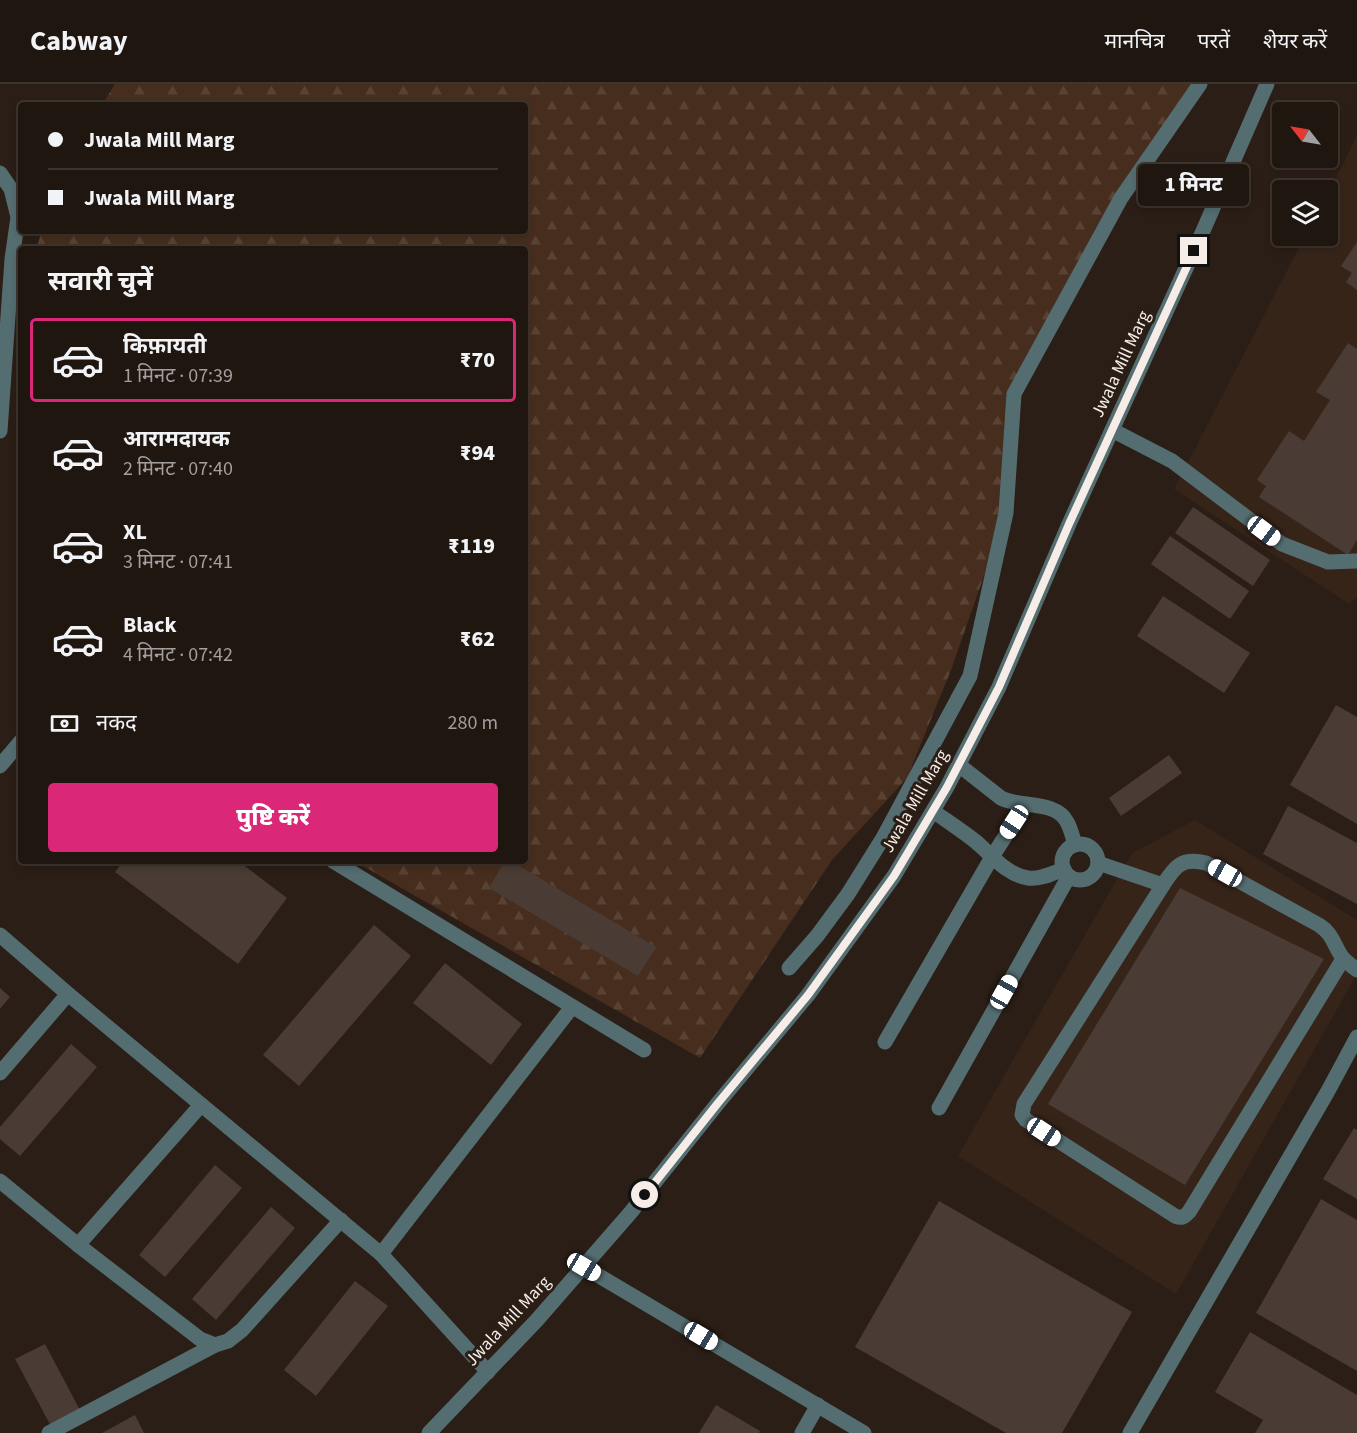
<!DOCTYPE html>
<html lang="hi">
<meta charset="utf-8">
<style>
body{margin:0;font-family:"Source Sans 3","Noto Sans Devanagari",sans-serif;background:#281f19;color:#f1f3f6;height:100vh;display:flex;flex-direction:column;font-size:22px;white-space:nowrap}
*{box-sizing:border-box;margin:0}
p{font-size:20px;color:#a29f9f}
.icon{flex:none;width:33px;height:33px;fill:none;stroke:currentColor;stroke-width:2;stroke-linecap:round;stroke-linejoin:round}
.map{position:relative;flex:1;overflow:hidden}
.side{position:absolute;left:18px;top:162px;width:510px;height:618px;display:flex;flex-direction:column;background:#201610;border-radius:6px;box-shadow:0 3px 9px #0003,0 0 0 2px #3d3530}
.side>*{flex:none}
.top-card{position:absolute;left:18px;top:18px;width:510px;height:132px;border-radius:6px;box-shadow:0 3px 9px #0003,0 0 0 2px #3d3530;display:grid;align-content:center;height:132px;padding:0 30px;background:#201610}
.needle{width:39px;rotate:301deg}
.tools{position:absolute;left:1272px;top:18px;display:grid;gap:12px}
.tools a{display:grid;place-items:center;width:66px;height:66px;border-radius:6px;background:#201610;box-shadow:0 3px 9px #0003,0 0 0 2px #3d3530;font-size:30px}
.end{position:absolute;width:27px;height:27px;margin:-14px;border:8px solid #f6ede8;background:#111;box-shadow:0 0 0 3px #111}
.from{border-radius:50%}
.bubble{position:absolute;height:42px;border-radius:6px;background:#201610;box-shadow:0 3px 9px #0003,0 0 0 2px #3d3530;font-size:20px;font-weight:800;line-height:42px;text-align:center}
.car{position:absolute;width:18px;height:36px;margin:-18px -9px;border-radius:8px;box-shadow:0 0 4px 2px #0007;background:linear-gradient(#fff 24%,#345 0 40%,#fff 0 76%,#345 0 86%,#fff 0)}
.top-card b{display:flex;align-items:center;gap:21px;height:57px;font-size:22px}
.top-card b+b{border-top:2px solid #3d3530}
.top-card i{width:15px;height:15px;background:#f1f3f6}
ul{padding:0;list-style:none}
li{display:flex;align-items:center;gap:18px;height:84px;margin:0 12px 9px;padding:0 18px;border:3px solid transparent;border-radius:6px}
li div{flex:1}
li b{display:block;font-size:22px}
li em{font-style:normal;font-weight:800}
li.active{border-color:#db2777}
li>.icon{width:54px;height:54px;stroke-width:1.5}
h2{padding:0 30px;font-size:27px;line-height:72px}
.pay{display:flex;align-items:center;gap:15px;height:66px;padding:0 30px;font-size:22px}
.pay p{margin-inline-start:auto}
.cta{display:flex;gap:12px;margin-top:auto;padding:12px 30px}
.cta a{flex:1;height:69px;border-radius:6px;background:#db2777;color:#fff;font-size:24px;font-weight:800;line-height:69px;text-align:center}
header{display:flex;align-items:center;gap:36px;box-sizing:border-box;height:84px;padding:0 30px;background:#201610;border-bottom:2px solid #3d3530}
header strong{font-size:28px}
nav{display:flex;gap:33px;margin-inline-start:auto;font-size:21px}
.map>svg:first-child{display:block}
.built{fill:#362419}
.forest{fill:url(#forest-firs)}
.building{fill:#4a3c34}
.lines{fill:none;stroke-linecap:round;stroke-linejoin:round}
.minor{stroke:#546d70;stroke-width:15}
.route{stroke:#f6ede8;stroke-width:8}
.labels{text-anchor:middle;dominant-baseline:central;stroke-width:6;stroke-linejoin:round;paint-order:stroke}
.street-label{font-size:18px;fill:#f6ede8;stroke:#2a1e16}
</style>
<header>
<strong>Cabway</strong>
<nav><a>मानचित्र</a><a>परतें</a><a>शेयर करें</a></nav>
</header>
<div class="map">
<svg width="1357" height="1349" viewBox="0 0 1357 1349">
<defs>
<pattern id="forest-firs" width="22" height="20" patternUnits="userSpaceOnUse" patternTransform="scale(1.5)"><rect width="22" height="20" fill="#472d1d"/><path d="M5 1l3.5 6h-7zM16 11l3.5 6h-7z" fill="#594233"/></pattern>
</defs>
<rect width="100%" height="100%" fill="#2a1e16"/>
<!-- built -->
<g class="built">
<path d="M1357,52V513L1349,520L1174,405L1305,152H1328V109Z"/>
<path d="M1195,736L1357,836V890L1176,1210L958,1072L1132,769Z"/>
</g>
<!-- forest -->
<path class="forest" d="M115,0H1200L1121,114L1014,309L1006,429L951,586L907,694L832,776L700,974L354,777H525V165H36L42,147H525V21H102Z"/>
<!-- building -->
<g class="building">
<path d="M1357,158V206L1346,198L1352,189L1341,182Z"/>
<path d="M1348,259L1357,265V456L1348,471L1259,413L1266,402L1257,396L1289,347L1304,357L1330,316L1316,308Z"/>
<path d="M1193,423L1270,476L1253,502L1175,449Z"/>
<path d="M1170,452L1249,507L1230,535L1151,480Z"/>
<path d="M1163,512L1250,569L1224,609L1137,552Z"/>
<path d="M1336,621L1357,633V740L1290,701Z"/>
<path d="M1169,671L1182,689L1121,732L1109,714Z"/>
<path d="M1288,722L1357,759V820L1263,770Z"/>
<path d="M123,777H238L287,814L238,880L115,788Z"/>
<path d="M505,777H511L656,863L638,892L489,804Z"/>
<path d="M1180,804L1324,875L1185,1101L1048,1020Z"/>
<path d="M374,841L411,872L299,1002L263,971Z"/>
<path d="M445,879L522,940L491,981L413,919Z"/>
<path d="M0,904L10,913L0,925Z"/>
<path d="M71,960L97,983L20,1072L0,1055V1043Z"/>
<path d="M1354,1044L1357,1046V1115L1323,1095Z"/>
<path d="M215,1081L242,1104L165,1193L139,1171Z"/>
<path d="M1321,1115L1357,1136V1287L1256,1229Z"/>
<path d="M939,1117L1132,1228L1062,1349H1006L855,1263Z"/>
<path d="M271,1123L295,1144L216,1236L192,1215Z"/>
<path d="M355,1197L388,1222L316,1312L284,1286Z"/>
<path d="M1250,1248L1357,1311V1349H1255L1263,1336L1215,1308Z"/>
<path d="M45,1260L81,1328L52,1344L15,1275Z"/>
<path d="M716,1321L760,1347L759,1349H699Z"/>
<path d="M135,1331L144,1349H102Z"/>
</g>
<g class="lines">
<!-- minor -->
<g class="minor">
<path d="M0,89L11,105L18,133L12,175L0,347"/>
<path d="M1112,346L1172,377L1282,460L1328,478L1357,477"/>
<path d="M959,681L1001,714C1020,724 1056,716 1067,738C1071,745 1073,754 1075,761"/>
<path d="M0,682L21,657"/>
<path d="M933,727C947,737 961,746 975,757C991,770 1006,791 1028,794C1040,796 1053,789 1064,785"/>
<circle cx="1080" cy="778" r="18"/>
<path d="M333,777L644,966"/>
<path d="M1098,779L1163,801"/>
<path d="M0,851L68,910L381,1170L488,1288"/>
<path d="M1343,875L1189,1128C1184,1133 1182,1135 1175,1132L1026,1036L1022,1031L1024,1020L1163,801C1175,782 1182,773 1206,779L1319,841C1332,849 1334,861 1342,873C1346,878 1352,882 1357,886"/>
<path d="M789,884L817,852L848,810L883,754L970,592L1006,429L1014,310L1121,114L1200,0"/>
<path d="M885,958L992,773L1026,720"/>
<path d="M0,989L68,910"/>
<path d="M939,1024L1069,792"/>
<path d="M0,1097L78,1161L200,1255L215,1261L228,1257L242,1246L341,1136"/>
<path d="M78,1161L201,1021"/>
<path d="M381,1170L572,923"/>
<path d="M584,1183L864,1349"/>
<path d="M49,1349L215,1261"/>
<path d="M429,1349L537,1236L631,1128L718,1019L808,911L894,792L947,703L999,603L1069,440L1203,147L1267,0"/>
<path d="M802,1349L818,1321"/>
<path d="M1130,1349L1328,1007L1357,953"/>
</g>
</g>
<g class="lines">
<!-- route -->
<path class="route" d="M645,1111L718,1019L808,911L894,792L947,703L999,603L1069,440L1194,167"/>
</g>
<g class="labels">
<!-- street labels -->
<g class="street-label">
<text transform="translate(1121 280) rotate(-65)">Jwala Mill Marg</text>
<text transform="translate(915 717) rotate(-60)">Jwala Mill Marg</text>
<text transform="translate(508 1237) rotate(-47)">Jwala Mill Marg</text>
</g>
</g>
</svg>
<div class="tools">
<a><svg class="needle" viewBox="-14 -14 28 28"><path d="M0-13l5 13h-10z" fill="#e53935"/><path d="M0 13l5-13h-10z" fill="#a29f9f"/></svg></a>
<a><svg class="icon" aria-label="layers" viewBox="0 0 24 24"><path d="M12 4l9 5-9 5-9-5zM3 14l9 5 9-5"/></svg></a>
</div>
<i class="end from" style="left:645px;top:1111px"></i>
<i class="end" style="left:1194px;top:167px"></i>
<div class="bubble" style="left:1138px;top:80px;width:111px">1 मिनट</div>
<i class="car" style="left:1264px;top:447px;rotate:127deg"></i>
<i class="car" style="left:1014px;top:738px;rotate:213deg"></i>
<i class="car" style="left:1225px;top:789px;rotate:299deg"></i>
<i class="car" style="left:1004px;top:908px;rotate:29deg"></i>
<i class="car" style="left:1044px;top:1048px;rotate:123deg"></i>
<i class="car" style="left:584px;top:1183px;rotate:121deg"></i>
<i class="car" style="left:701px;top:1252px;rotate:121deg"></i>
<div class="top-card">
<b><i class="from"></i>Jwala Mill Marg</b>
<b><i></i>Jwala Mill Marg</b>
</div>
<section class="side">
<h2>सवारी चुनें</h2>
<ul>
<li class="active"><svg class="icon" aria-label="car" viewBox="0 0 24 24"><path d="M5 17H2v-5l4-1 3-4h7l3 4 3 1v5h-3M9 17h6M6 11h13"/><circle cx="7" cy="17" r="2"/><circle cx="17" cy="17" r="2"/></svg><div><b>किफ़ायती</b><p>1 मिनट · 07:39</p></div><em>₹70</em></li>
<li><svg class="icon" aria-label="car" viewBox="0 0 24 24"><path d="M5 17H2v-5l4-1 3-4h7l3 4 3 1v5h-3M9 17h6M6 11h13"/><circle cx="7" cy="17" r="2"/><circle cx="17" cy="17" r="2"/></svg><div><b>आरामदायक</b><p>2 मिनट · 07:40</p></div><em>₹94</em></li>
<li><svg class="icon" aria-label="car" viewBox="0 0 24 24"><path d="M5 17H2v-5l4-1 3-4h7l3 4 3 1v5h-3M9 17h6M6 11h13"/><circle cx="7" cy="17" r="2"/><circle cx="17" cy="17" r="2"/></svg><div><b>XL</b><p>3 मिनट · 07:41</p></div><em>₹119</em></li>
<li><svg class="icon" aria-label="car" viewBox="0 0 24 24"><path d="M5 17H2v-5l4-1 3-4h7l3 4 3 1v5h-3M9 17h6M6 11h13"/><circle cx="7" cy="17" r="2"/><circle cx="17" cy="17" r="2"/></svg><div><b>Black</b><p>4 मिनट · 07:42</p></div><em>₹62</em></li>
</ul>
<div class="pay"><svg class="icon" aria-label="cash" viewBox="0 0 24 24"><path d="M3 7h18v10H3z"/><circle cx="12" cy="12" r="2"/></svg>नकद<p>280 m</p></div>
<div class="cta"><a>पुष्टि करें</a></div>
</section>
</div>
